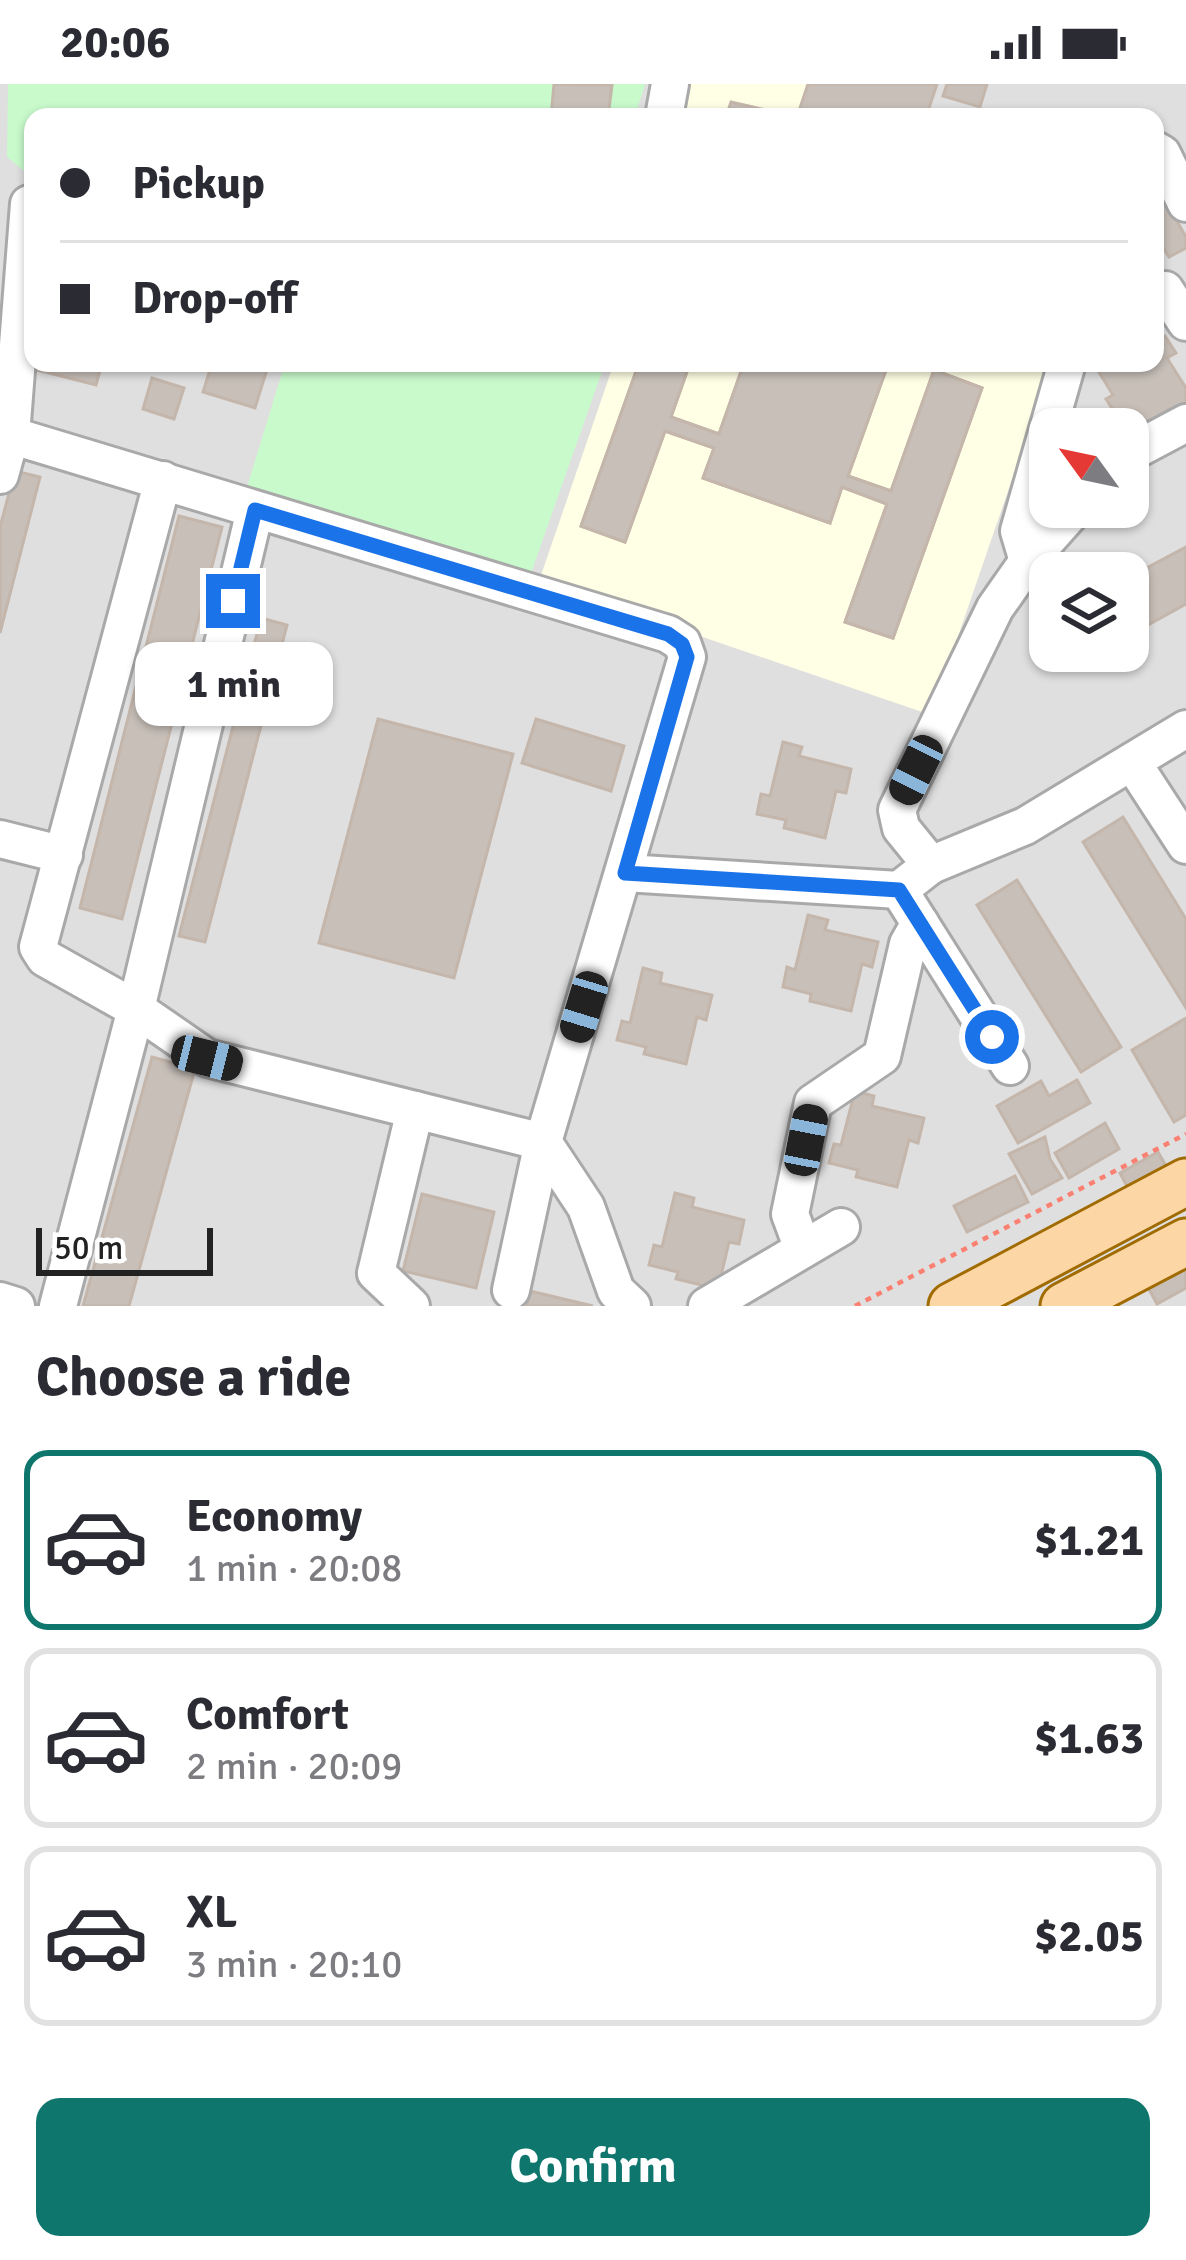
<!DOCTYPE html>
<meta charset="utf-8">
<style>
body{margin:0;font-family:Signika,sans-serif;background:#f7f7f7;color:#2b2b33;height:100vh;display:flex;flex-direction:column;font-size:45px;white-space:nowrap}
*{box-sizing:border-box;margin:0}
p{font-size:39px;color:#7c7c81}
.icon{flex:none;width:66px;height:66px;fill:none;stroke:currentColor;stroke-width:2;stroke-linecap:round;stroke-linejoin:round}
.map{position:relative;height:1222px;overflow:hidden}
.sheet{display:flex;flex-direction:column;background:#fff;flex:1}
.sheet>*{flex:none}
.guide{position:absolute;left:24px;top:24px;width:1140px;height:264px;border-radius:24px;box-shadow:0 3px 9px #0004;display:grid;align-content:center;height:264px;padding:0 36px;background:#fff}
.needle{width:78px;rotate:303deg}
.fabs{position:absolute;left:1029px;top:324px;display:grid;gap:24px}
.fabs a{display:grid;place-items:center;width:120px;height:120px;border-radius:24px;background:#fff;box-shadow:0 3px 9px #0004;font-size:60px}
.scale{position:absolute;left:36px;bottom:30px;width:177px;box-sizing:border-box;padding-left:12px;border:6px solid #222;border-top:0;font-size:33px;line-height:42px;white-space:nowrap;color:#222;-webkit-text-stroke:9px #fff;paint-order:stroke}
.end{position:absolute;width:54px;height:54px;margin:-27px;border:15px solid #1a73e8;background:#fff;box-shadow:0 0 0 6px #fff}
.from{border-radius:50%}
.bubble{position:absolute;height:84px;border-radius:24px;background:#fff;box-shadow:0 3px 9px #0004;font-size:39px;font-weight:700;line-height:84px;text-align:center}
.car{position:absolute;width:36px;height:72px;margin:-36px -18px;border-radius:15px;box-shadow:0 0 9px 3px #0007;background:linear-gradient(#222 24%,#8ab4d8 0 40%,#222 0 76%,#8ab4d8 0 86%,#222 0)}
.guide b{display:flex;align-items:center;gap:42px;height:114px;font-size:45px}
.guide b+b{border-top:3px solid #e1e1e2}
.guide i{width:30px;height:30px;background:#2b2b33}
ul{padding:0;list-style:none}
li{display:flex;align-items:center;gap:36px;height:180px;margin:0 24px 18px;padding:0 12px;border:6px solid #e1e1e2;border-radius:24px}
li div{flex:1}
li b{display:block;font-size:45px}
li em{font-style:normal;font-weight:700}
li.current{border-color:#0f766e}
li>.icon{width:108px;height:108px;stroke-width:1.5}
h2{padding:0 36px;font-size:54px;line-height:144px}
.button{display:flex;gap:24px;margin-top:auto;padding:24px 36px}
.button a{flex:1;height:138px;border-radius:24px;background:#0f766e;color:#fff;font-size:48px;font-weight:700;line-height:138px;text-align:center}
.status{display:flex;justify-content:space-between;align-items:center;height:84px;padding:0 60px;background:#fff;direction:ltr}
.status svg{height:33px;fill:currentColor}
.map>svg:first-child{display:block}
.residential{fill:#e0dfdf;fill-rule:evenodd}
.education{fill:#ffffe5}
.park{fill:#c8facc}
.building{fill:#c7bfb8;stroke:#c4b6ab;stroke-width:3;fill-rule:evenodd}
.lines{fill:none;stroke-linecap:round;stroke-linejoin:round}
.minor-casing{stroke:#a9a9a9;stroke-width:42}
.major-casing{stroke:#a06b00;stroke-width:51}
.path{stroke:#fa8072;stroke-width:4.5;stroke-dasharray:6 6;stroke-linecap:butt}
.minor{stroke:#fff;stroke-width:36}
.major{stroke:#fcd6a4;stroke-width:45}
.route{stroke:#1a73e8;stroke-width:15}
</style>
<div class="status"><b>20:06</b><svg viewBox="0 0 49 12"><path d="M0 12V9h3v3zM5 12V6h3v6zM10 12V3h3v9zM15 12V0h3v12zM26 1h20v11H26zM47 4h2v5h-2z"/></svg></div>
<div class="map">
<svg width="1186" height="1222" viewBox="0 0 1186 1222">
<rect width="100%" height="100%" fill="#f2efe9"/>
<!-- residential -->
<path class="residential" d="M0,0H1186V1222H0ZM33,33H1155V279H33ZM1050,345H1128V423H1050ZM1050,489H1128V567H1050Z"/>
<!-- education -->
<g class="education">
<path d="M656,0H936L926,33H648Z"/>
<path d="M614,279H1052L931,631L539,497Z"/>
</g>
<!-- park -->
<g class="park">
<path d="M8,0H645L635,33H33V94L7,73Z"/>
<path d="M285,279H605L530,492L247,403Z"/>
</g>
<!-- building -->
<g class="building">
<path d="M554,0L612,1L608,33H551Z"/>
<path d="M808,0H937L926,33H797Z"/>
<path d="M947,0H987L980,23L943,12Z"/>
<path d="M731,18L796,33H726Z"/>
<path d="M1164,92V114L1186,153V164L1169,173L1164,165L1155,170V97Z"/>
<path d="M1165,252L1176,269L1167,274L1186,304V326L1175,333L1169,325L1129,351L1106,315L1113,311L1097,285L1107,279H1155V259Z"/>
<path d="M33,279H102L96,301L25,283Z"/>
<path d="M212,279H269L255,324L203,308Z"/>
<path d="M639,279H690L671,333L719,350L744,279H867L886,286L848,392L891,407L934,286L982,304L893,554L845,538L887,420L842,403L830,439L703,394L714,364L665,347L625,458L581,442ZM786,307L819,319L799,376L765,364Z"/>
<path d="M639,279H690L671,333L719,350L744,279H867L886,286L848,392L891,407L934,286L982,304L893,554L845,538L887,420L842,403L830,439L703,394L714,364L665,347L625,458L581,442Z"/>
<path d="M152,294L184,304L174,335L143,325Z"/>
<path d="M15,387L40,393L0,549V443Z"/>
<path d="M179,432L222,443L122,835L80,824Z"/>
<path d="M1186,463V520L1128,552V494Z"/>
<path d="M261,534L287,541L205,858L179,852Z"/>
<path d="M378,635L513,670L454,894L319,859Z"/>
<path d="M536,635L624,662L611,707L522,679Z"/>
<path d="M783,658L802,663L799,672L851,685L846,709L836,707L825,754L784,744L786,736L757,730L761,710L770,712Z"/>
<path d="M1123,733L1186,835V924L1083,758Z"/>
<path d="M1017,796L1121,963L1081,988L977,821Z"/>
<path d="M808,831L828,836L825,846L878,858L872,883L862,880L851,927L810,917L811,910L783,903L787,883L795,886Z"/>
<path d="M643,884L662,889L660,899L712,911L706,936L697,933L686,980L644,970L646,963L617,956L622,937L630,939Z"/>
<path d="M1186,934V1031L1174,1038L1132,966Z"/>
<path d="M152,973L195,985L129,1222H83Z"/>
<path d="M1077,996L1090,1019L1018,1059L997,1022L1041,997L1049,1012Z"/>
<path d="M855,1007L874,1012L872,1022L924,1034L918,1059L909,1056L897,1103L856,1093L858,1086L829,1079L834,1060L841,1061Z"/>
<path d="M1105,1039L1119,1065L1069,1094L1055,1069Z"/>
<path d="M1045,1053L1050,1075L1062,1094L1032,1110L1009,1070Z"/>
<path d="M1158,1068L1169,1087L1130,1108L1120,1089Z"/>
<path d="M1015,1092L1028,1118L967,1148L954,1122Z"/>
<path d="M675,1109L694,1114L692,1123L744,1136L739,1160L729,1158L718,1205L676,1195L678,1188L649,1181L654,1161L662,1163Z"/>
<path d="M422,1110L494,1128L476,1204L403,1187Z"/>
<path d="M1186,1174V1204L1157,1220L1144,1196Z"/>
<path d="M530,1207L593,1222H527Z"/>
</g>
<g class="lines">
<!-- minor casing -->
<g class="minor-casing">
<g id="minor">
<path d="M664,33L670,0"/>
<path d="M1155,66L1162,70L1186,119"/>
<path d="M1155,207L1165,206L1186,238"/>
<path d="M0,348L668,550L682,559L687,573L543,1058L586,1123L616,1207L632,1222"/>
<path d="M1128,370L1186,339"/>
<path d="M0,391L11,351L29,120"/>
<path d="M163,396L38,863L45,874L136,925L207,974L543,1058L511,1206"/>
<path d="M1028,477L1019,447L1067,279"/>
<path d="M1132,678L1186,761"/>
<path d="M0,755L64,771"/>
<path d="M931,781L1025,742L1186,645"/>
<path d="M625,789L899,806"/>
<path d="M1010,982L899,806L931,781L901,744L897,726L995,524L1028,477L1076,423"/>
<path d="M803,1165L790,1130L813,1019L882,972L908,860L920,839"/>
<path d="M0,1217L16,1222"/>
<path d="M58,1222L136,925L255,426"/>
<path d="M411,1222L376,1189L415,1026"/>
<path d="M707,1222L841,1143"/>
</g>
</g>
<!-- major casing -->
<g class="major-casing">
<g id="major">
<path d="M952,1222L1186,1098"/>
<path d="M1064,1222L1186,1158"/>
</g>
</g>
<!-- path -->
<path class="path" d="M855,1222L1186,1050"/>
<!-- minor -->
<use href="#minor" class="minor"/>
<!-- major -->
<use href="#major" class="major"/>
</g>
<g class="lines">
<!-- route -->
<path class="route" d="M233,517L255,426L668,550L682,560L687,573L625,789L899,806L992,953"/>
</g>
</svg>
<div class="fabs">
<a><svg class="needle" viewBox="-14 -14 28 28"><path d="M0-13l5 13h-10z" fill="#e53935"/><path d="M0 13l5-13h-10z" fill="#7c7c81"/></svg></a>
<a><svg class="icon" aria-label="layers" viewBox="0 0 24 24"><path d="M12 4l9 5-9 5-9-5zM3 14l9 5 9-5"/></svg></a>
</div>
<div class="scale">50 m</div>
<i class="end from" style="left:992px;top:953px"></i>
<i class="end" style="left:233px;top:517px"></i>
<div class="bubble" style="left:135px;top:558px;width:198px">1 min</div>
<i class="car" style="left:916px;top:686px;rotate:206deg"></i>
<i class="car" style="left:584px;top:923px;rotate:197deg"></i>
<i class="car" style="left:207px;top:974px;rotate:104deg"></i>
<i class="car" style="left:806px;top:1056px;rotate:11deg"></i>
<div class="guide">
<b><i class="from"></i>Pickup</b>
<b><i></i>Drop-off</b>
</div>
</div>
<section class="sheet">
<h2>Choose a ride</h2>
<ul>
<li class="current"><svg class="icon" aria-label="car" viewBox="0 0 24 24"><path d="M5 17H2v-5l4-1 3-4h7l3 4 3 1v5h-3M9 17h6M6 11h13"/><circle cx="7" cy="17" r="2"/><circle cx="17" cy="17" r="2"/></svg><div><b>Economy</b><p>1 min · 20:08</p></div><em>$1.21</em></li>
<li><svg class="icon" aria-label="car" viewBox="0 0 24 24"><path d="M5 17H2v-5l4-1 3-4h7l3 4 3 1v5h-3M9 17h6M6 11h13"/><circle cx="7" cy="17" r="2"/><circle cx="17" cy="17" r="2"/></svg><div><b>Comfort</b><p>2 min · 20:09</p></div><em>$1.63</em></li>
<li><svg class="icon" aria-label="car" viewBox="0 0 24 24"><path d="M5 17H2v-5l4-1 3-4h7l3 4 3 1v5h-3M9 17h6M6 11h13"/><circle cx="7" cy="17" r="2"/><circle cx="17" cy="17" r="2"/></svg><div><b>XL</b><p>3 min · 20:10</p></div><em>$2.05</em></li>
</ul>
<div class="button"><a>Confirm</a></div>
</section>
